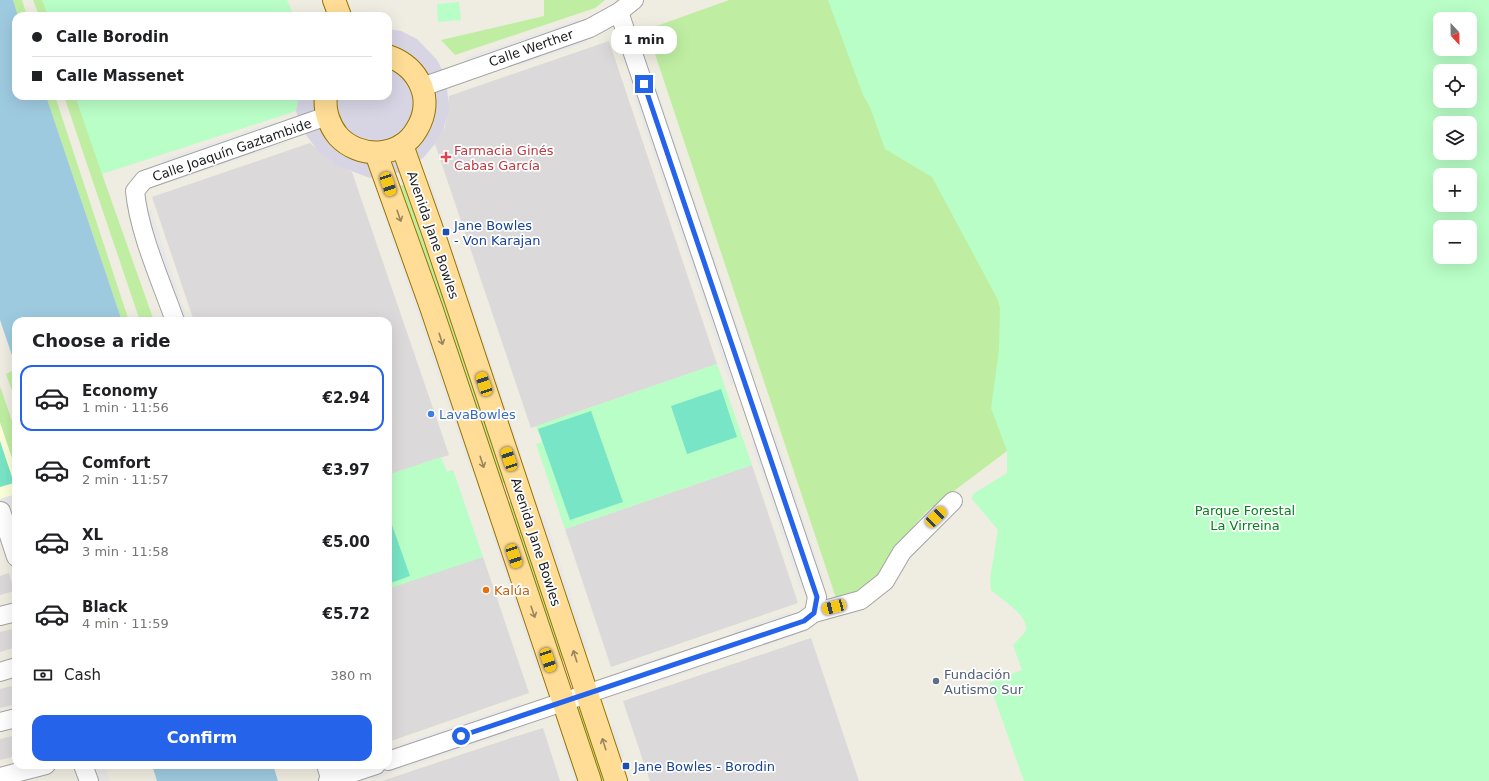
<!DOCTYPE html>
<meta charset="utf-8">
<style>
body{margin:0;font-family:"DejaVu Sans",sans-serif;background:#f2f2f2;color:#202124;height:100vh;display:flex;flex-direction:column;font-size:15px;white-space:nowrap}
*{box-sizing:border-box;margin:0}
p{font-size:13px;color:#757577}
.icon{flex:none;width:22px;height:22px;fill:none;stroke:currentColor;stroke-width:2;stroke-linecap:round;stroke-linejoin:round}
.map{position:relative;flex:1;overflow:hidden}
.side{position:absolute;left:12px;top:317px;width:380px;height:452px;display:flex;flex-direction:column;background:#fff;border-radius:12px;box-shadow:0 4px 16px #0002}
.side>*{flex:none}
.hud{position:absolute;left:12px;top:12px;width:380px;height:88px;border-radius:12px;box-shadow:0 4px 16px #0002;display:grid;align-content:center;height:88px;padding:0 20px;background:#fff}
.needle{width:26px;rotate:158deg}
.controls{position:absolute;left:1433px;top:12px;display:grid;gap:8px}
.controls a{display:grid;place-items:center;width:44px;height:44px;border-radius:8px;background:#fff;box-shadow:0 4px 16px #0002;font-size:20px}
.end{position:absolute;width:18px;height:18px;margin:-9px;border:5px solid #2563eb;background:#fff;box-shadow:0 0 0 2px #fff}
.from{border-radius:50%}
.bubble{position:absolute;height:28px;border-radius:12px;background:#fff;box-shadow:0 4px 16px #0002;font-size:13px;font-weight:700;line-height:28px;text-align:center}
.car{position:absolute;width:12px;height:24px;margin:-12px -6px;border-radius:5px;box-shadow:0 0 3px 1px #0007;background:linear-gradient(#f5c518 24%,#345 0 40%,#f5c518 0 76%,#345 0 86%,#f5c518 0)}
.hud b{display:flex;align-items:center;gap:14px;height:38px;font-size:15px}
.hud b+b{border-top:1px solid #e0e0e0}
.hud i{width:10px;height:10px;background:#202124}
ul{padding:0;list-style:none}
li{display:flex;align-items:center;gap:12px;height:66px;margin:0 8px 6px;padding:0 12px;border:2px solid transparent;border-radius:12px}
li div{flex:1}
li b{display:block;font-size:15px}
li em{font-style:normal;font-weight:700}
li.current{border-color:#2563eb}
li>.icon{width:36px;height:36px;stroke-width:1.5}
h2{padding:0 20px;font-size:18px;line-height:48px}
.pay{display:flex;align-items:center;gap:10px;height:44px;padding:0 20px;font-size:15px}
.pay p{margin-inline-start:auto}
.button{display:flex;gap:8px;margin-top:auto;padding:8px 20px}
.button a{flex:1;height:46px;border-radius:12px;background:#2563eb;color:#fff;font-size:16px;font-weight:700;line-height:46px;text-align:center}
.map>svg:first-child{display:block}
.residential{fill:#dbd9d9}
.education{fill:#fbffda}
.grass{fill:#bfeea2}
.park{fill:#b9fec6;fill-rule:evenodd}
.pitch{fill:#78e5c7}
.parking{fill:#e8e8e8}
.plaza{fill:#d7d5e4}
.water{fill:#9ecae0}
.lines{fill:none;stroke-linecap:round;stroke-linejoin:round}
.minor-casing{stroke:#a3a3a3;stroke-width:20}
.major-casing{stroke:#957400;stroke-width:24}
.minor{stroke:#fff;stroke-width:18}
.major{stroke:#ffdd96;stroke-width:22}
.oneway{stroke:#99865f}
.route{stroke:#2563eb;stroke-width:5}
.health-dot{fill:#e0444e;stroke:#fff;stroke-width:1.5}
.transit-dot{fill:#1a4fb4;stroke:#fff;stroke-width:1.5}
.shop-dot{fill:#3f7fe0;stroke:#fff;stroke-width:1.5}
.food-dot{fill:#e8710a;stroke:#fff;stroke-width:1.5}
.service-dot{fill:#5c6f8a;stroke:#fff;stroke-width:1.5}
.labels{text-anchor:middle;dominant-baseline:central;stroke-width:3.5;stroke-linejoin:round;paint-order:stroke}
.street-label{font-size:13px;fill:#1c1c1c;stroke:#fff}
.health-label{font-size:13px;fill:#be3a42;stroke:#fff;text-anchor:start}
.transit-label{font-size:13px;fill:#164399;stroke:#fff;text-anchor:start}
.shop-label{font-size:13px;fill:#366cbe;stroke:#fff;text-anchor:start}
.park-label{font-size:13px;fill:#03821c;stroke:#fff}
.food-label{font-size:13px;fill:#c56008;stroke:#fff;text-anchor:start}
.service-label{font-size:13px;fill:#4e5e75;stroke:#fff;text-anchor:start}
</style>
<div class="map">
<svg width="1489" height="781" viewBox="0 0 1489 781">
<rect width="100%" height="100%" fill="#efece1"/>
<!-- residential -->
<g class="residential">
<path d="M609,41L717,364L531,428L435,144L445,127L449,96Z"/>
<path d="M310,143L331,161L352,172L449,455L388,475V321H194L152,197Z"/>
<path d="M752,465L798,603L611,667L565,529Z"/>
<path d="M483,557L529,693L388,742V588Z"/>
<path d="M9,573L14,591L0,595V576Z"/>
<path d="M16,628V647L0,652V632Z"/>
<path d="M811,638L859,781H650L623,701Z"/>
<path d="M16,685V704L0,708V689Z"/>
<path d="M543,728L560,781H382L502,741Z"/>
<path d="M16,735V756L0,760V739Z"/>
</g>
<!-- education -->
<path class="education" d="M0,422L16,470V494L0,499Z"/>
<!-- grass -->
<g class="grass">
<path d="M13,0H22L27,16H18Z"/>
<path d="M33,0H53L58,16H39Z"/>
<path d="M544,0H605L595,8L455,55L441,40L544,16Z"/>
<path d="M729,0H847L1005,170L1000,308L1007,451L926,512L893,550L883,572L866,588L837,601L652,45L651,28Z"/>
<path d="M46,96H55L129,321H122Z"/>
<path d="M64,96H85L102,174L154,321H140Z"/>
<path d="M406,184L507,482L500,484L399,186Z"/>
<path d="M16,369V402L6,374Z"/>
<path d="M0,386L16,433V470L0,422Z"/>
<path d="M514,501L567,659L559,661L506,503Z"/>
<path d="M581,707L608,781H599L576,713L577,708Z"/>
</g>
<!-- park -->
<g class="park">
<path d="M42,0H287L294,16H48Z"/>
<path d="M828,0H1489V781H1024L989,683L1022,670L1013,645C1017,640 1024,635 1026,630C1029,616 1000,598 991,590L990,579L998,530L972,499L973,494L1007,473V451L991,408L999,350L1000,308L997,298L932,177L885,149L870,107L863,95ZM1440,19H1470V49H1440ZM1440,71H1470V101H1440ZM1440,123H1470V153H1440ZM1440,175H1470V205H1440ZM1440,227H1470V257H1440Z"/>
<path d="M459,2L461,20L438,22L437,4Z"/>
<path d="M75,96H299L296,111L102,174Z"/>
<path d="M717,364L752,465L565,529L536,444L542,442L536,426Z"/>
<path d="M441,457L447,472L453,470L483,557L388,589V475Z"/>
</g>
<!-- pitch -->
<g class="pitch">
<path d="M721,389L737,437L687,454L671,406Z"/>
<path d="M591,411L623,502L570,520L538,429Z"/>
<path d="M0,441L14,483L0,487Z"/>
<path d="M391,522L410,576L388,584V523Z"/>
</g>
<!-- parking -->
<g class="parking">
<path d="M579,19L581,23L466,63L464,58Z"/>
<path d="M586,37L588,42L518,66L517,61Z"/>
<path d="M651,72L755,377L750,379L647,73Z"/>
<path d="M634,77L736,383L731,385L628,79Z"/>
<path d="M276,121L278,126L163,166L161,160Z"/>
<path d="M283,140L284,144L169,183L168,179Z"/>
<path d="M430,180L444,221L439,226L424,182Z"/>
<path d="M384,195L476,470L471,471L378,197Z"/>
<path d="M151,210L188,321H183L146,211Z"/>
<path d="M450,259L457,260L522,455L516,457Z"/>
<path d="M775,434L824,581L820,583L769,436Z"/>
<path d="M755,441L804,587L800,589L751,442Z"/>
<path d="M14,495L16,499V542L1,499Z"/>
<path d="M544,514L589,651L583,653L537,516Z"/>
<path d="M497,530L543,666L537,668L491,532Z"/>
<path d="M789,612L792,616L735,635L734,631Z"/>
<path d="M796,631L797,635L737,656L736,651Z"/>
<path d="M670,653L672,657L622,674L621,669Z"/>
<path d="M725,655L726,659L629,693L627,688Z"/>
<path d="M520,703L522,708L388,753V748Z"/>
<path d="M527,722L525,728L372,779L370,775Z"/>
<path d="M614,725L624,756L619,762L608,727Z"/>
<path d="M568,740L582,781H575L562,743Z"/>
<path d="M90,765H105L110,781H96Z"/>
</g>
<!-- plaza -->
<path class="plaza" d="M388,29L401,31L417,39L437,60L446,77L449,109L443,131L435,144L423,158L402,172L370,178L338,166L318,151L301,128L296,111L299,96H388Z"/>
<!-- water -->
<g class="water">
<path d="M0,0H13L18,16H16V96H46L122,321H16V367L0,320Z"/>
<path d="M152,765H273L278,781H157Z"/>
</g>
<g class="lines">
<!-- minor casing -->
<g class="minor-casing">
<g id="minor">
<path d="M619,12L817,597L814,613"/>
<path d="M422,87L590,28L619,12L634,0"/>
<path d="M175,321C161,281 139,233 135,191L144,180L327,116"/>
<path d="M0,512L1,511L16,557"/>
<path d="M0,616L16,612"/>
<path d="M0,672L16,667"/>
<path d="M0,722L16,718"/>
<path d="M388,761L803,621L814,613L861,600L885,581L902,552L953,501"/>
<path d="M83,765L89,781"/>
<path d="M326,765L331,781"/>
<path d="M0,777L46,765"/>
<path d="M328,781L376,765"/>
</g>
</g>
<!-- major casing -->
<g class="major-casing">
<g id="major">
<path d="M334,0L340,16"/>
<path d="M326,96C324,110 329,125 338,136C359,159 400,159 417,129C435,99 419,67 388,56"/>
<path d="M402,145L434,235L616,781"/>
<path d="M376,153L431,307L590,781"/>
</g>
</g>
<!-- minor -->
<use href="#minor" class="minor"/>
<!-- major -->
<use href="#major" class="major"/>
</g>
<!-- one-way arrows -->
<defs><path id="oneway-shaft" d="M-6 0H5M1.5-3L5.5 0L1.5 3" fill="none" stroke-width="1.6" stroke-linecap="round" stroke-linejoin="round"/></defs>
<g class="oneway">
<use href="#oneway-shaft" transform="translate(399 216) rotate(71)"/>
<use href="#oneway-shaft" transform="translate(441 339) rotate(72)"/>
<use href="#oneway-shaft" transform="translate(482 462) rotate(72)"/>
<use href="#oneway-shaft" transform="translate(533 612) rotate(71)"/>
<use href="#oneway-shaft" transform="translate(575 656) rotate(-108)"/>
<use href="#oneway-shaft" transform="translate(604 744) rotate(-108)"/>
</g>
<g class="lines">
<!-- route -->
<path class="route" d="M461,736L804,621L814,613L817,597L644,84"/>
</g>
<!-- markers -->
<path class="health-dot" d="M444 151h4v4h4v4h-4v4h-4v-4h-4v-4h4z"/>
<g class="transit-dot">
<rect x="442" y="228" width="8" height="8" rx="2"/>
<rect x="622" y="762" width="8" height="8" rx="2"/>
</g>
<circle class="shop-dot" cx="431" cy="414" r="4"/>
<circle class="food-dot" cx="486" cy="590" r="4"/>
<circle class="service-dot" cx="936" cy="681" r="4"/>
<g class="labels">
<!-- street labels -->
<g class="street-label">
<text transform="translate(531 48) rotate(-19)">Calle Werther</text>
<text transform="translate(232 150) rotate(-19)">Calle Joaquín Gaztambide</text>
<text transform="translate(433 235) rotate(71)">Avenida Jane Bowles</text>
<text transform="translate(536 542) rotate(72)">Avenida Jane Bowles</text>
</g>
<!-- health labels -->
<g class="health-label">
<text x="454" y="150">Farmacia Ginés<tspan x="454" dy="15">Cabas García</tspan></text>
</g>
<!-- transit labels -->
<g class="transit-label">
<text x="454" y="225">Jane Bowles<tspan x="454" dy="15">- Von Karajan</tspan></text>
<text x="634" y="766">Jane Bowles - Borodin</text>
</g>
<!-- shop labels -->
<g class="shop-label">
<text x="439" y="414">LavaBowles</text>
</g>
<!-- park labels -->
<g class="park-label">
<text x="1245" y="510">Parque Forestal<tspan x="1245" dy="15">La Virreina</tspan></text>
</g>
<!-- food labels -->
<g class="food-label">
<text x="494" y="590">Kalúa</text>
</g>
<!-- service labels -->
<g class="service-label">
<text x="944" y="674">Fundación<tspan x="944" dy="15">Autismo Sur</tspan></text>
</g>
</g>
</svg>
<div class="controls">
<a><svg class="needle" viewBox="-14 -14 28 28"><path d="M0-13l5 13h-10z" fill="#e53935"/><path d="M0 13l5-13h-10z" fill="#757577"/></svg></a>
<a><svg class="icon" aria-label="locate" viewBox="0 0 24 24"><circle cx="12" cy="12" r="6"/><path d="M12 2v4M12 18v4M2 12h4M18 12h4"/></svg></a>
<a><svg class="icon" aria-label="layers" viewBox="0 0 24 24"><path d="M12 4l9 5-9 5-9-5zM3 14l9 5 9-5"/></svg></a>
<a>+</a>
<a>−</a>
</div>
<i class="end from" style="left:461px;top:736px"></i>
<i class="end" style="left:644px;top:84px"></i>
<div class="bubble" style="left:611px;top:26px;width:66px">1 min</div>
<i class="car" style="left:388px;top:184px;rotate:161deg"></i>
<i class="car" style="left:484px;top:384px;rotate:341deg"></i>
<i class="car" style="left:509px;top:459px;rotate:341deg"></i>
<i class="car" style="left:936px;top:517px;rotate:46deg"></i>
<i class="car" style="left:514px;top:556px;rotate:161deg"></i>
<i class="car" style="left:834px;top:607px;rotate:255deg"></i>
<i class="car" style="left:548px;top:660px;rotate:161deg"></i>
<div class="hud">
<b><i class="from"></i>Calle Borodin</b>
<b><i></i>Calle Massenet</b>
</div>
<section class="side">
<h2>Choose a ride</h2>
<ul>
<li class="current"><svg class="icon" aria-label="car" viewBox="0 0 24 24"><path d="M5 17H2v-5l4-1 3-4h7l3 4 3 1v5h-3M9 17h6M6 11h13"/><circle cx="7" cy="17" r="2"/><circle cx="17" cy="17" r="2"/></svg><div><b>Economy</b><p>1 min · 11:56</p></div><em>€2.94</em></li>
<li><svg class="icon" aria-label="car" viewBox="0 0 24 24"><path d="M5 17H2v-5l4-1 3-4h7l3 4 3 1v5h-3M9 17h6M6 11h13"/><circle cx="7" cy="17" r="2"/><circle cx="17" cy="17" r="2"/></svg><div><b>Comfort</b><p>2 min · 11:57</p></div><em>€3.97</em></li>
<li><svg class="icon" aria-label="car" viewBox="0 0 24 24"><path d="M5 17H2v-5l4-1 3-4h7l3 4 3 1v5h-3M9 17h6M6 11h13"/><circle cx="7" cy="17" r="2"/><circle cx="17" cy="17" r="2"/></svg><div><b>XL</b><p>3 min · 11:58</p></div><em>€5.00</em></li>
<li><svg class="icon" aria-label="car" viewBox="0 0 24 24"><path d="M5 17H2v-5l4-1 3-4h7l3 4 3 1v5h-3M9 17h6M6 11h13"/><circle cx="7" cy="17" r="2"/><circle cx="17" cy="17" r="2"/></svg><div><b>Black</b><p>4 min · 11:59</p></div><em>€5.72</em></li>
</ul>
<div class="pay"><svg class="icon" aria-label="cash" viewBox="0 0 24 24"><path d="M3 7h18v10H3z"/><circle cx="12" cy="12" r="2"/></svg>Cash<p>380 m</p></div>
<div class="button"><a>Confirm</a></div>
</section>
</div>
